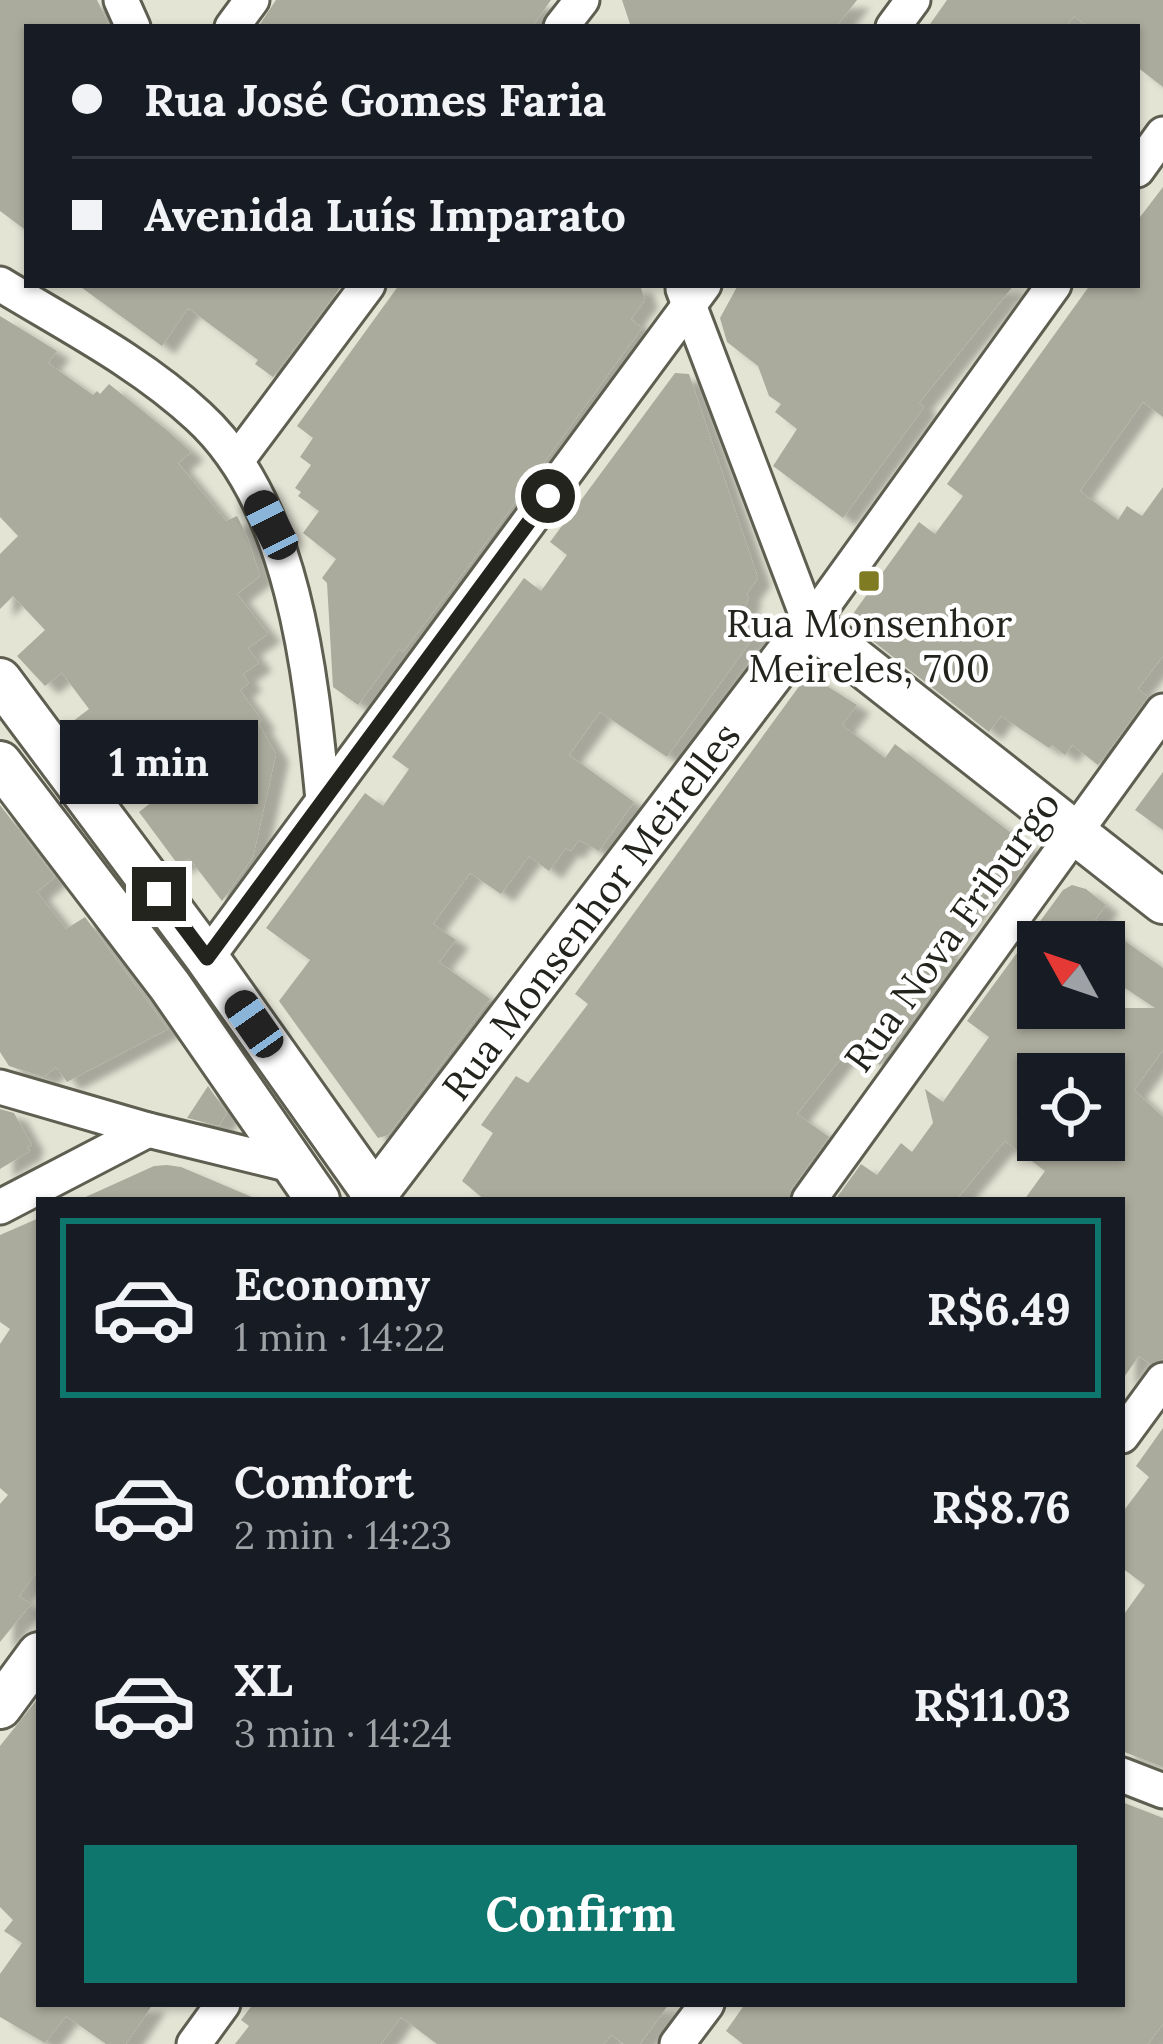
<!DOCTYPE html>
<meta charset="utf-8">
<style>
body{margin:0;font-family:Lora,serif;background:#242831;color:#f1f3f6;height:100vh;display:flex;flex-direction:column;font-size:45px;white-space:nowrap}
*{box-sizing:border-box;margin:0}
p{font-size:39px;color:#9ea1a6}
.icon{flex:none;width:66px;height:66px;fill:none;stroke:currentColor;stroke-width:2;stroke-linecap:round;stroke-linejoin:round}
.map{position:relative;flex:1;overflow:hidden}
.sheet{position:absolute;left:36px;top:1197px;width:1089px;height:810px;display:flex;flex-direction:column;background:#171b24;border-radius:0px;box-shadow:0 3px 9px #0004}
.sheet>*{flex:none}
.banner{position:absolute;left:24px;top:24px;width:1116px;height:264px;border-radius:0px;box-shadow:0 3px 9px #0004;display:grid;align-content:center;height:264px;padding:0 48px;background:#171b24}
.needle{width:78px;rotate:310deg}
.tools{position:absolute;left:1017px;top:921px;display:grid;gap:24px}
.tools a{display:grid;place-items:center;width:108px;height:108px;border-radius:0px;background:#171b24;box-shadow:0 3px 9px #0004;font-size:60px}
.end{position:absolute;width:54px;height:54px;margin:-27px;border:15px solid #24241e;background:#fff;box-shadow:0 0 0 6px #fff}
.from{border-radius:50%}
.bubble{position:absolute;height:84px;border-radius:0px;background:#171b24;box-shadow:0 3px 9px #0004;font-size:39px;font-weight:800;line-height:84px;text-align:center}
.car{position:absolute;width:36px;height:72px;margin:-36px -18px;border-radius:15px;box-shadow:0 0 9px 3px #0007;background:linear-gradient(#222 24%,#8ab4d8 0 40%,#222 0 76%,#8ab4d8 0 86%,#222 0)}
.banner b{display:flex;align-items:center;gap:42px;height:114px;font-size:45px}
.banner b+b{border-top:3px solid #363941}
.banner i{width:30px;height:30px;background:#f1f3f6}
ul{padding:21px 0 0;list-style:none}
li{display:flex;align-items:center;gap:36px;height:180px;margin:0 24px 18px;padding:0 24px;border:6px solid transparent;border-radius:0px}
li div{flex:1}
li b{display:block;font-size:45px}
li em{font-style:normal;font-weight:800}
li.current{border-color:#0f766e}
li>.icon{width:108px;height:108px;stroke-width:1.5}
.primary-button{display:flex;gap:24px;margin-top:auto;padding:24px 48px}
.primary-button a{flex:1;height:138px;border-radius:0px;background:#0f766e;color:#fff;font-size:48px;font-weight:800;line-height:138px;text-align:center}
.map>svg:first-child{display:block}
.building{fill:#abab9d;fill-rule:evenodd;filter:url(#shadow)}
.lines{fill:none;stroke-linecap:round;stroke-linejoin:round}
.minor-casing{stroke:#5e5e51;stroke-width:39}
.tertiary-casing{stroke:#5e5e51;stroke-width:48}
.minor{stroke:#fff;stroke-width:33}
.tertiary{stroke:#fff;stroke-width:42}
.route{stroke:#24241e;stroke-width:15}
.poi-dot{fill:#7f7b22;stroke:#fff;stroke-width:4.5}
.labels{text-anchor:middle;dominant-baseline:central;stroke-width:9;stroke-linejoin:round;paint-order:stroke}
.poi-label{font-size:39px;fill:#24241e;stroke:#fff}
.street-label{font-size:39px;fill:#24241e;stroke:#fff}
</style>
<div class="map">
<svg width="1163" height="2044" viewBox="0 0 1163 2044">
<defs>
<filter id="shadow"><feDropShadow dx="13" dy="8" stdDeviation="3" flood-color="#0004"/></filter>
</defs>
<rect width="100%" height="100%" fill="#e4e4d5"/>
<!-- building -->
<g class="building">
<path d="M0,0H97L110,27H27V231L0,211Z"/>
<path d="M276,0H551L532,27H258Z"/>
<path d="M622,0H857L836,27H631Z"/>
<path d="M947,0H1163V87L1137,67V27H1088L1074,16L1066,27H928Z"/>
<path d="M1163,187V417L1143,402L1080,491L1118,520L1127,506L1142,516L1163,487V656L1138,689L1148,697L1098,765L1072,745L1065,755L1052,745L1049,748L1001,716L989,732L850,623V618L919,522L935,534L963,496L947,484L1090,285H1137V221Z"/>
<path d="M78,285H342L273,377L255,364L258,360L188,308L162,346Z"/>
<path d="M399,285H640L645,300L631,319L642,328L479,552L403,652L399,649L358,705L333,687L327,583L322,578L336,559L303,533L319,511L298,496L301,492L295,488L311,465L300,457L313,438L297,426Z"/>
<path d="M738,285H1014L919,403L924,407L843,518L773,466L797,429L775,412L781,404L769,396L758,366L727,342L720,318Z"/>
<path d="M0,316L57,351L48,363L93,395L97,391L100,394L109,384L169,432L191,452L178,463L226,521L237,516L247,536L260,576L237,594L268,634L248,648L259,663L243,674L249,683L240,690L262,721L259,724L276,754L253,857L222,901L189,858L179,866L139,812L156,799L115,747L99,759L72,722L89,709L62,673L45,686L17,656L45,630L13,596L0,609V554L18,536L0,517Z"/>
<path d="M675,373L689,374L758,578L746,595L749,597L743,611L763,624L667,757L600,712L569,755L634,802L599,851L579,840L571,851L566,848L549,871L529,856L501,894L470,873L433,924L456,940L439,962L490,999L388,1135L378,1138L279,1001L310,960L266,928L365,793L383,806L409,769L392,757L524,578L541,591L567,555L550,542Z"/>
<path d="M808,674L857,705L842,725L885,758L895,744L1028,846L1029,860L1009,888L998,879L982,897L944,950L957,959L880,1065L852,1044L797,1114L829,1137L792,1188L788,1200H485L462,1181L493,1133L481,1125L516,1076L528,1083L588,1004L575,994Z"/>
<path d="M1163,772V830L1135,810Z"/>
<path d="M0,805L55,877L37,892L66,929L85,917L168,1029L67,1082L56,1067L44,1077L9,1066L0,1052Z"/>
<path d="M1072,885L1086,889L1106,905L1095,920L1163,968V1050L1134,1090L1163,1117V1359L1150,1364L1139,1356L1122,1380V1200H1024L1045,1171L1005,1141L956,1200H835L861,1164L877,1175L901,1143L912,1152L933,1123L925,1089L943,1102L989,1037L967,1021L1063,890ZM1038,942H1104V974L1155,1008H1038ZM1038,1074H1104V1140H1073L1062,1156L1023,1127L1016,1118L1038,1089Z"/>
<path d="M208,1086L227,1113L219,1126L187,1118Z"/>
<path d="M0,1109L14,1113L32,1145L27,1147L30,1151L0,1169Z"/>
<path d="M167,1165L181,1167L259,1200H79L154,1166Z"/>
<path d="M39,1218V1569L19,1596L31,1604L0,1642V1504L8,1495L0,1488V1344L10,1329L0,1322V1235Z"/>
<path d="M1163,1428V1767L1122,1751V1617L1145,1585L1122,1568V1513L1149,1477L1136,1466Z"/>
<path d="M39,1697V2004H153L126,2044H106L66,2016L45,2043L0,2017V1974L22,1943L4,1931L13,1920L0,1907V1746Z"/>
<path d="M1122,1802L1163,1818V2024L1148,2044H743L726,2031L745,2004H1122Z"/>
<path d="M253,2004H669L640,2044H624L611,2035L604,2044H437L401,2017L381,2044H235L249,2026L241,2020Z"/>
</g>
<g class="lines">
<!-- minor casing -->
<g class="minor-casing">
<g id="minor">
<path d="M121,0L133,27"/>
<path d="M232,27L252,0"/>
<path d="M561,27L582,0"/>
<path d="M893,27L913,0"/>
<path d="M1137,170L1163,134"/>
<path d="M0,284C67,325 140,362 198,416C295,504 311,677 323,800"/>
<path d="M683,289L810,624"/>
<path d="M238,459L368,285"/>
<path d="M810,624L1054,285"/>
<path d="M207,958L704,285"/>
<path d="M0,1087L148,1130L295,1166"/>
<path d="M809,1200L1163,711"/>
<path d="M0,1207L148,1130"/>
<path d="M1122,1436L1163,1380"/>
<path d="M1122,1775L1163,1791"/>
<path d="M194,2044L223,2004"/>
<path d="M677,2044L707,2004"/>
</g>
</g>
<!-- tertiary casing -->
<g class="tertiary-casing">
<g id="tertiary">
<path d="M0,680L207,958L375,1195"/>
<path d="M0,763L170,986L318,1200"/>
<path id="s1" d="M371,1200L810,624L1163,902"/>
<path d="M0,1707L39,1654"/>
</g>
</g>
<!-- minor -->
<use href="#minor" class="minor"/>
<!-- tertiary -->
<use href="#tertiary" class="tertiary"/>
</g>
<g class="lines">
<!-- route -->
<path class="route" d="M159,894L207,958L548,496"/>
</g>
<!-- markers -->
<rect class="poi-dot" x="857" y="569" width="24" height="24" rx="6"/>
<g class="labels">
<!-- poi labels -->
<g class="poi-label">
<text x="869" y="623">Rua Monsenhor<tspan x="869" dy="45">Meireles, 700</tspan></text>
</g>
<!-- street labels -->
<g class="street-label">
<text stroke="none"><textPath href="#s1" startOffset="363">Rua Monsenhor Meirelles</textPath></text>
<text transform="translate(952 931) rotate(-54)">Rua Nova Friburgo</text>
</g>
</g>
</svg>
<div class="tools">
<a><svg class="needle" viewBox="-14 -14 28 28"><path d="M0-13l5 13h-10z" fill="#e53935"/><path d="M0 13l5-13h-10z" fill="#9ea1a6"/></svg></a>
<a><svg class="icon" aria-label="locate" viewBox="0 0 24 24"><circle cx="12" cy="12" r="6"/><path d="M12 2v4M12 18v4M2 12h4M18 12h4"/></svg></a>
</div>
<i class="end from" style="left:548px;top:496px"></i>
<i class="end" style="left:159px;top:894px"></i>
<div class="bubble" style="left:60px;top:720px;width:198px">1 min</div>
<i class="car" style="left:271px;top:525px;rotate:333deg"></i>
<i class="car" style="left:254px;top:1024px;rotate:325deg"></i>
<div class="banner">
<b><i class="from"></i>Rua José Gomes Faria</b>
<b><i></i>Avenida Luís Imparato</b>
</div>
<section class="sheet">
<ul>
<li class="current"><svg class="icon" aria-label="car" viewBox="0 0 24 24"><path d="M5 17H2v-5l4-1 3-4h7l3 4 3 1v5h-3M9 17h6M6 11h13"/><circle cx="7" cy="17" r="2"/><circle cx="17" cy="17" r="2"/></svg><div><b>Economy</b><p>1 min · 14:22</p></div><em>R$6.49</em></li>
<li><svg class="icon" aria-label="car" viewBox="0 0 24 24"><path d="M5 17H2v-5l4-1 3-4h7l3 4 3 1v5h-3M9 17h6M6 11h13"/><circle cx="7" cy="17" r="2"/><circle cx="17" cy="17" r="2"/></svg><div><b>Comfort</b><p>2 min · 14:23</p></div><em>R$8.76</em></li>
<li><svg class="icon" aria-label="car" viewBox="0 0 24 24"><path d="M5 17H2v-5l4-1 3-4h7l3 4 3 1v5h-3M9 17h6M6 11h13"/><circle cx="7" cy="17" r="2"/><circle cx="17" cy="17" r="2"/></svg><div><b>XL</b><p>3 min · 14:24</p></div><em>R$11.03</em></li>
</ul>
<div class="primary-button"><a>Confirm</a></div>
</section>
</div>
